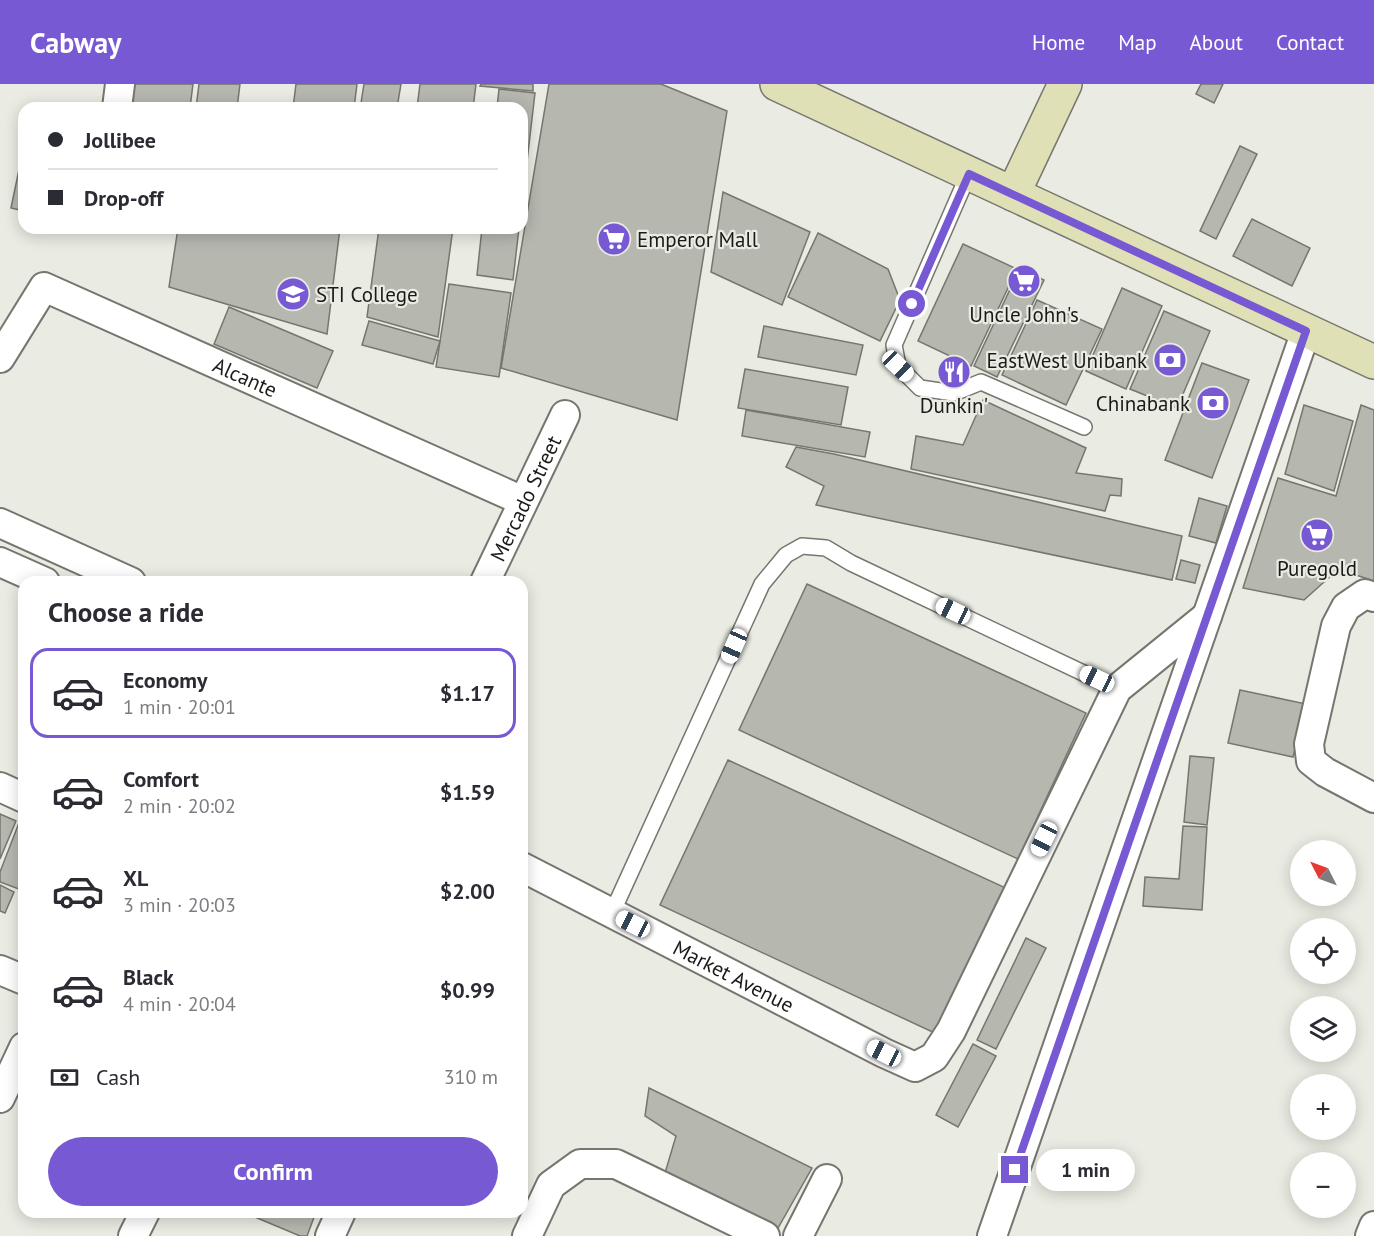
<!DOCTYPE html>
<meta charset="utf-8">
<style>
body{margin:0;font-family:"PT Sans",sans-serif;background:#f2f2f3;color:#2b2b33;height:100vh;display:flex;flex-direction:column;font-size:22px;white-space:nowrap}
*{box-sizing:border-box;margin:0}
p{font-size:20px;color:#7c7c81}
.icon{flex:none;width:33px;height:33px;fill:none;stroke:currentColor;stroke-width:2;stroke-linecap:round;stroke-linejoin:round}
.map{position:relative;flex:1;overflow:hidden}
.sheet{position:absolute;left:18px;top:492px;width:510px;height:642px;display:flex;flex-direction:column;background:#fff;border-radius:18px;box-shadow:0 3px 15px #0003}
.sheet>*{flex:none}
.guide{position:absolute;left:18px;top:18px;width:510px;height:132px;border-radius:18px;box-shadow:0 3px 15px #0003;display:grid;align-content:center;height:132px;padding:0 30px;background:#fff}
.needle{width:39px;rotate:312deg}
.fabs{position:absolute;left:1290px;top:756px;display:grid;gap:12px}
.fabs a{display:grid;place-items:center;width:66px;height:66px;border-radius:50%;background:#fff;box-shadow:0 3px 15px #0003;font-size:30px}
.end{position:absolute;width:27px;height:27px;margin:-14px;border:8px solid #7759d3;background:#fff;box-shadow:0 0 0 3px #fff}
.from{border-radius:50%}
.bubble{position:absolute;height:42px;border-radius:21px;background:#fff;box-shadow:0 3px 15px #0003;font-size:20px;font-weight:700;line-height:42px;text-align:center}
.car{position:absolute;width:18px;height:36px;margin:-18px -9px;border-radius:8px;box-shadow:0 0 4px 2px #0007;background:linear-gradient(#fff 24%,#345 0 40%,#fff 0 76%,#345 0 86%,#fff 0)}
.guide b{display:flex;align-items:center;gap:21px;height:57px;font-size:22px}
.guide b+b{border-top:2px solid #e1e1e2}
.guide i{width:15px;height:15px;background:#2b2b33}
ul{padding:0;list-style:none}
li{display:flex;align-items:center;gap:18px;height:90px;margin:0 12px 9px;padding:0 18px;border:3px solid transparent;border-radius:18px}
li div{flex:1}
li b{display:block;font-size:22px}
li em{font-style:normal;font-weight:700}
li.current{border-color:#7759d3}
li>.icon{width:54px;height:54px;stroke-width:1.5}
h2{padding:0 30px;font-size:27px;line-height:72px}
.pay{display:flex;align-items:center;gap:15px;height:66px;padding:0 30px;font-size:22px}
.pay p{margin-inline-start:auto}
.action{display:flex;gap:12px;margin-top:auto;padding:12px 30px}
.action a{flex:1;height:69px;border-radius:36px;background:#7759d3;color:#fff;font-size:24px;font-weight:700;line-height:69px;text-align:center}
header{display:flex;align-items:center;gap:36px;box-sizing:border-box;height:84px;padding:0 30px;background:#7759d3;color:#fff}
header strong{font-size:28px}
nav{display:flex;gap:33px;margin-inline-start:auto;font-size:21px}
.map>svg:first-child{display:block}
.building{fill:#b6b7af;stroke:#75766e;stroke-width:1.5}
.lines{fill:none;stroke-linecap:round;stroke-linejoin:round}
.lane-casing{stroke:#76766f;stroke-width:18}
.street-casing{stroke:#76766f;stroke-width:32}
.secondary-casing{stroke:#76766f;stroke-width:36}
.lane{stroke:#fff;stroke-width:15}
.street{stroke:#fff;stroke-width:28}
.secondary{stroke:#e0e0b6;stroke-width:33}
.route{stroke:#7759d3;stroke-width:8}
.labels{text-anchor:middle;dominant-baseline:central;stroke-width:4.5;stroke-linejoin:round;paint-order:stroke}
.poi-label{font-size:21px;fill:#1a1a17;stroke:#eaebe2}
.street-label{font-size:21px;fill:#1a1a17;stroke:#eaebe2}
</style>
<header>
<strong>Cabway</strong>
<nav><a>Home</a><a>Map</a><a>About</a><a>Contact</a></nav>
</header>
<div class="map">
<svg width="1374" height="1152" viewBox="0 0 1374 1152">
<rect width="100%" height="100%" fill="#eaebe2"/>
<!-- building -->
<g class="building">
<path d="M132,0H193L190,24H128Z"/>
<path d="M199,0H240L237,24H196Z"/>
<path d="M296,0H357L354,24H293Z"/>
<path d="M364,0H401L397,24L361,19Z"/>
<path d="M420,0H476L473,24H417Z"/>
<path d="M481,0H533V7L480,2Z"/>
<path d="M549,0H661L727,27L677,336L501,284Z"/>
<path d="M1201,0H1223L1214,19L1196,10Z"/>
<path d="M499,5L535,9L522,120V24H497Z"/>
<path d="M1240,62L1257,70L1216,155L1200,147Z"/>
<path d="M22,71L24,72V127L11,124Z"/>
<path d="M723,108L810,148L782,221L711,188Z"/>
<path d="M1252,135L1310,164L1292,202L1233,172Z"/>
<path d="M178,144H340L327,250L169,203Z"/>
<path d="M379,144H453L438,253L367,233Z"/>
<path d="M482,144H519L513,196L477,191Z"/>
<path d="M818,149L888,185L900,216L880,257L788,213Z"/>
<path d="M963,160L1017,185L971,282L918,257Z"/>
<path d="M1020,184L1044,196L997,293L974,282Z"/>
<path d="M449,200L511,209L499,293L436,283Z"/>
<path d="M1122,204L1162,222L1126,305L1086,287Z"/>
<path d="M1037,216L1102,245L1066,321L1002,291Z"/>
<path d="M229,223L333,267L317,304L214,260Z"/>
<path d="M1164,227L1210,247L1177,324L1130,305Z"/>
<path d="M369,237L440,257L433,280L362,261Z"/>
<path d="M764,242L863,261L856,291L758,273Z"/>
<path d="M1202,279L1249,296L1212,394L1165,376Z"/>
<path d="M745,285L848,303L841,341L738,324Z"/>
<path d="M983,316L1086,364L1076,389L1122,395L1121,412L1110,411L1105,427L911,385L916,352L963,361Z"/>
<path d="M1304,321L1353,337L1334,407L1285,390Z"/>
<path d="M1361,321L1374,326V497L1359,492L1333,490L1304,516L1243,504L1278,394L1336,412Z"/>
<path d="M746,326L870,348L865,373L742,352Z"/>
<path d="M796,363L834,370L1182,452L1172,496L816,421L824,402L786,383Z"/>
<path d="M1199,414L1227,422L1216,459L1189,452Z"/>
<path d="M1181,476L1200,481L1195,499L1176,495Z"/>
<path d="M807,500L1086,629L1018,775L739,646Z"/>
<path d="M1240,606L1306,620L1293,673L1228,659Z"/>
<path d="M1190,672L1214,674L1207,741L1184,738Z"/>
<path d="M728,676L1008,805L939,951L660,821Z"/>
<path d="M0,730L16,737L0,775Z"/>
<path d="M22,731L24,732V807L0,798V788Z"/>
<path d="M1183,742L1207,743L1202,826L1143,822L1145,793L1179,795Z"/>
<path d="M0,801L14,808L5,829L0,827Z"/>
<path d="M1026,854L1046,864L996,965L977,956Z"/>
<path d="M973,960L996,972L958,1043L936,1031Z"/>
<path d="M649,1004L812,1084L778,1144L665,1089L676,1052L645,1032Z"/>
<path d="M243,1128H316L307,1152H300Z"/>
</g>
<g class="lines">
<!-- lane casing -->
<g class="lane-casing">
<g id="lane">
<path d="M969,89L894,261L898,282L920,304L954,309L981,298L1084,343"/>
<path d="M612,829L762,500L786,471L802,462L826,464L851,479L1117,605"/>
</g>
</g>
<!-- street casing -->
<g class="street-casing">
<g id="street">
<path d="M117,24L120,0"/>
<path id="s1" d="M0,274L44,203L523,417"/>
<path d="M0,439L131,498"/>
<path d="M0,478L45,498"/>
<path id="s2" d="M485,498L565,331"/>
<path d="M1374,513L1365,510L1346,523L1336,542L1309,660L1311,677L1325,688L1374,714"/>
<path d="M0,703L24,714"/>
<path id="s3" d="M522,783L884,969L915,983L934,973L951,947L1117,605L1207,532"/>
<path d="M0,886L24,896"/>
<path d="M0,1014L24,963"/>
<path d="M133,1152L145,1128"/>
<path d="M330,1152L341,1128"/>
<path d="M527,1152L551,1101L580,1080H616L765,1152"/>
<path d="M798,1152L827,1095"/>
<path d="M992,1152L1306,247"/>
<path d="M1370,1152L1374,1142"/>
</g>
</g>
<!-- secondary casing -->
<g class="secondary-casing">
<g id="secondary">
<path d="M777,0L1374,278"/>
<path d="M1013,110L1065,0"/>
</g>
</g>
<!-- lane -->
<use href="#lane" class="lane"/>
<!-- street -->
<use href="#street" class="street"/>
<!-- secondary -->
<use href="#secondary" class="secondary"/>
</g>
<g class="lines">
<!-- route -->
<path class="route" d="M912,220L969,90L1306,247L1015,1086"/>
</g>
<!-- icons -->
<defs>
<g id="supermarket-disc" transform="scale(1.725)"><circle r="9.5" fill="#7759d3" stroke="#eaebe2"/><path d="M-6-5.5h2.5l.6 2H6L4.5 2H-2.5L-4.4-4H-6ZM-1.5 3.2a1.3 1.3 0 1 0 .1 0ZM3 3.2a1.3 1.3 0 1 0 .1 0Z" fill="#fff"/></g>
<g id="university-disc" transform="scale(1.725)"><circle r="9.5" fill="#7759d3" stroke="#eaebe2"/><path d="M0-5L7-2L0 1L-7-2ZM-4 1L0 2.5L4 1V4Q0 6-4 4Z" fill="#fff"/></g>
<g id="bank-disc" transform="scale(1.725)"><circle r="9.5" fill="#7759d3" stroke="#eaebe2"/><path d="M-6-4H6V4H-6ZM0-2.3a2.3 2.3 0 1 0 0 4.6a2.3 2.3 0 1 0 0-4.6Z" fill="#fff"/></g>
<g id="restaurant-disc" transform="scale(1.725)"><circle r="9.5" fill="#7759d3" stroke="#eaebe2"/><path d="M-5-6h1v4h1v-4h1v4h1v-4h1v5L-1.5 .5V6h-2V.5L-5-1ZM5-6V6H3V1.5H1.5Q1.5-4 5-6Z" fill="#fff"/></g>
</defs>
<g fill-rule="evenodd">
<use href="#supermarket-disc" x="614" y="155"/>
<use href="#supermarket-disc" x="1024" y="197"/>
<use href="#university-disc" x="293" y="210"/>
<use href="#bank-disc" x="1170" y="276"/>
<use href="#restaurant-disc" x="954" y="288"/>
<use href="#bank-disc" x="1213" y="319"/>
<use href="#supermarket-disc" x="1317" y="451"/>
</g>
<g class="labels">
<!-- poi labels -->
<g class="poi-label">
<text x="637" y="155" text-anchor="start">Emperor Mall</text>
<text x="316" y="210" text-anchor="start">STI College</text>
<text x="1024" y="230">Uncle John's</text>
<text x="1147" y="276" text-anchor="end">EastWest Unibank</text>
<text x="1190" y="319" text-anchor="end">Chinabank</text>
<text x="954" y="321">Dunkin'</text>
<text x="1317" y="484">Puregold</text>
</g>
<!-- street labels -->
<g class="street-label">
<text stroke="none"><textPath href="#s1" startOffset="304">Alcante</textPath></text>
<text stroke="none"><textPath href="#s2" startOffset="93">Mercado Street</textPath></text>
<text stroke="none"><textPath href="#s3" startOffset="238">Market Avenue</textPath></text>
</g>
</g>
</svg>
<div class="fabs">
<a><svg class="needle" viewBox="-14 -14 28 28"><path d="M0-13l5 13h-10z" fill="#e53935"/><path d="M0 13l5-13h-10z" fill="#7c7c81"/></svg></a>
<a><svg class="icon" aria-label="locate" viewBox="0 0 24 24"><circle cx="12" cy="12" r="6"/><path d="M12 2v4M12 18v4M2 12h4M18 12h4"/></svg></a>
<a><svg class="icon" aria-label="layers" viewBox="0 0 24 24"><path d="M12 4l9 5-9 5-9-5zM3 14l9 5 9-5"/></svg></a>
<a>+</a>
<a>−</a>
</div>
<i class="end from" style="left:912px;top:220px"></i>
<i class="end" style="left:1015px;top:1086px"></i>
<div class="bubble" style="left:1036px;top:1065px;width:99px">1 min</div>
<i class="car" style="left:898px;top:282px;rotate:134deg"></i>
<i class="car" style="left:953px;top:527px;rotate:295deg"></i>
<i class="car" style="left:734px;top:562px;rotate:204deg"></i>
<i class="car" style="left:1097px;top:595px;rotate:295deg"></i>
<i class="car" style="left:1044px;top:755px;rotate:206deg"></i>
<i class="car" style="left:633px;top:840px;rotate:297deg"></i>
<i class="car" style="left:884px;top:969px;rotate:297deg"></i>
<div class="guide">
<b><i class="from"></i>Jollibee</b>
<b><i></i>Drop-off</b>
</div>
<section class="sheet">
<h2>Choose a ride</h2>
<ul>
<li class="current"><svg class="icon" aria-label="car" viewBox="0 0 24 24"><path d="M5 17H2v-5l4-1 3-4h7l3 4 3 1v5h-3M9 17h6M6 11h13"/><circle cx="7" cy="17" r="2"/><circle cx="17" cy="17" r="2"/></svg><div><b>Economy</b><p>1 min · 20:01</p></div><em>$1.17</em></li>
<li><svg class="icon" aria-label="car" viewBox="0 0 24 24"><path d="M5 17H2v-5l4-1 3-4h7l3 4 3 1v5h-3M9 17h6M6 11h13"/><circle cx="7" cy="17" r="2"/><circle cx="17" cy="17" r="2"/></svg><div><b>Comfort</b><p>2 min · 20:02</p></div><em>$1.59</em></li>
<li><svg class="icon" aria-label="car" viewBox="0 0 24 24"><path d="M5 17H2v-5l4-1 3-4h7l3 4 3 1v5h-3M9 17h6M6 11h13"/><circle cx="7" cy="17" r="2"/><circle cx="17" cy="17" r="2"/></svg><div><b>XL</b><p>3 min · 20:03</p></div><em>$2.00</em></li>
<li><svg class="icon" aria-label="car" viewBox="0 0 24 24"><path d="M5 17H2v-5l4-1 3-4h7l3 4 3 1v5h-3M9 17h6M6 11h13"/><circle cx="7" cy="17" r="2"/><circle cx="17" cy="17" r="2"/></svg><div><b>Black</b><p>4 min · 20:04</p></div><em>$0.99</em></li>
</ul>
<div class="pay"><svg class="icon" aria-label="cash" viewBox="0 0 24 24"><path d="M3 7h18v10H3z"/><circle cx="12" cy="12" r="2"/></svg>Cash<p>310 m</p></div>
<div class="action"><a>Confirm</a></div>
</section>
</div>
